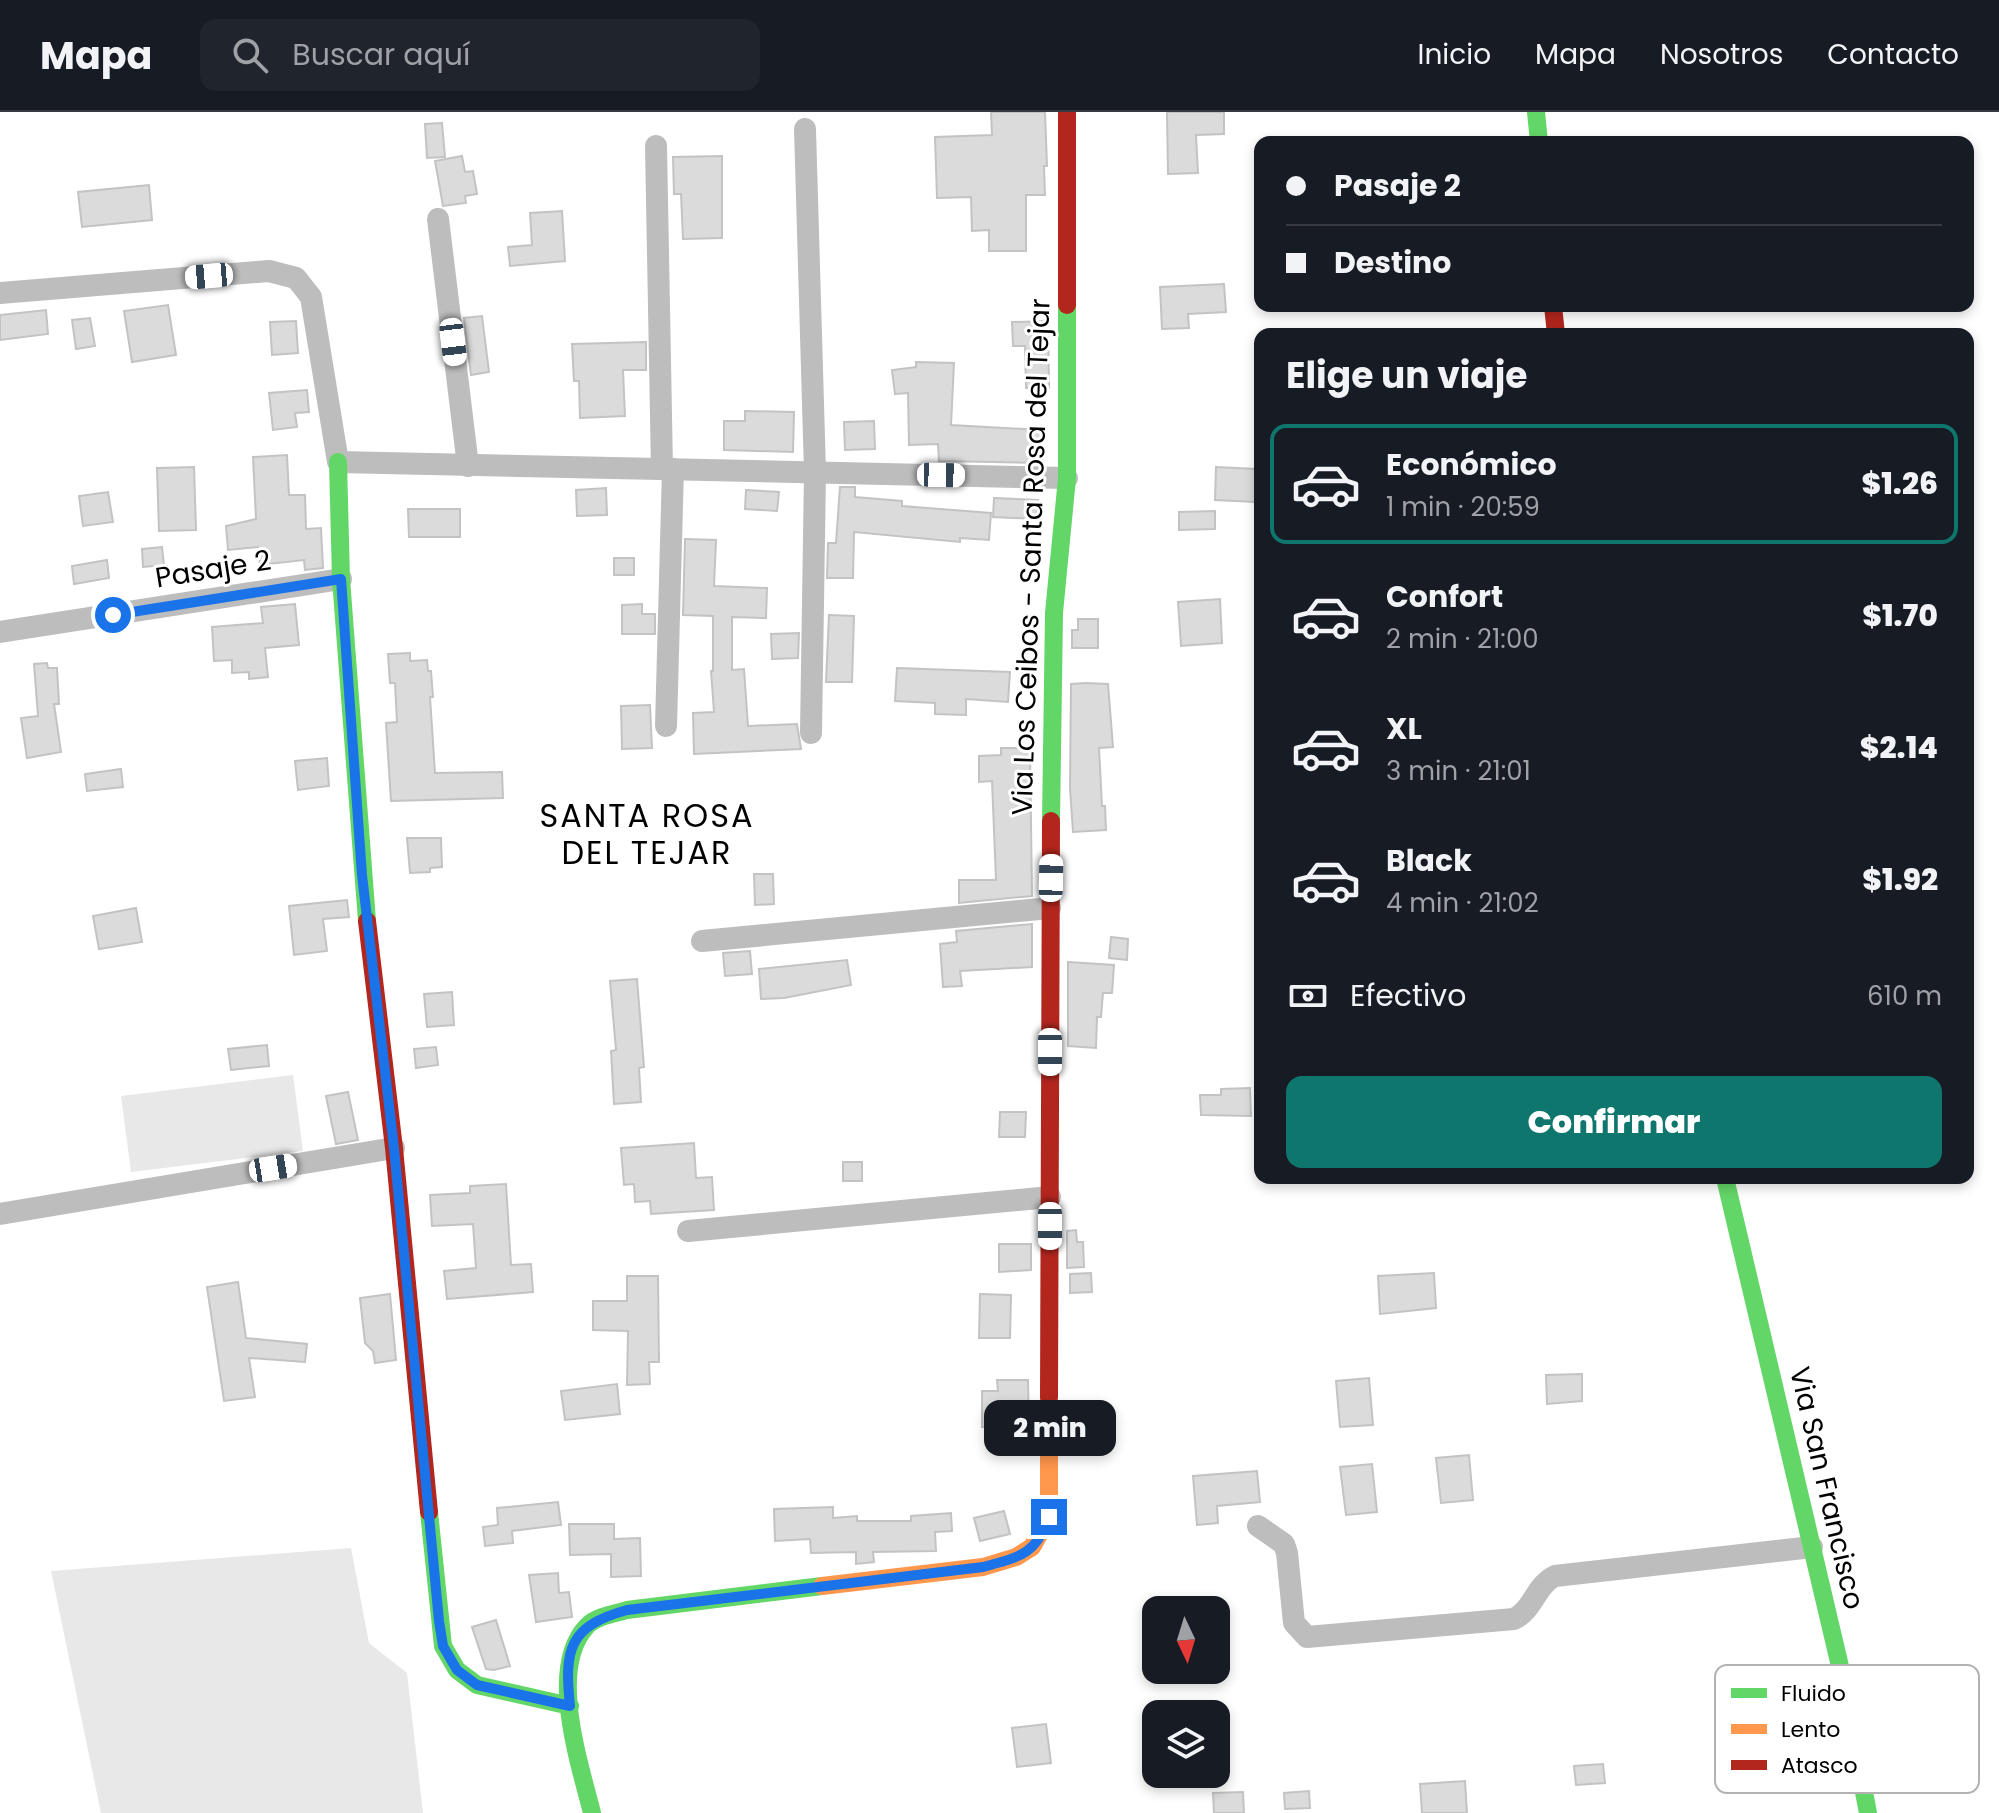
<!DOCTYPE html>
<html lang="es">
<meta charset="utf-8">
<style>
body{margin:0;font-family:Poppins,sans-serif;background:#20242c;color:#f1f3f6;height:100vh;display:flex;flex-direction:column;font-size:30px;white-space:nowrap}
*{box-sizing:border-box;margin:0}
p{font-size:26px;color:#9ea1a6}
.icon{flex:none;width:44px;height:44px;fill:none;stroke:currentColor;stroke-width:2;stroke-linecap:round;stroke-linejoin:round}
.map{position:relative;flex:1;overflow:hidden}
.side{position:absolute;left:1254px;top:216px;width:720px;height:856px;display:flex;flex-direction:column;background:#171b24;border-radius:16px;box-shadow:0 4px 12px #0003}
.side>*{flex:none}
.banner{position:absolute;left:1254px;top:24px;width:720px;height:176px;border-radius:16px;box-shadow:0 4px 12px #0003;display:grid;align-content:center;height:176px;padding:0 32px;background:#171b24}
.needle{width:52px;rotate:176deg}
.tools{position:absolute;left:1142px;top:1484px;display:grid;gap:16px}
.tools a{display:grid;place-items:center;width:88px;height:88px;border-radius:16px;background:#171b24;box-shadow:0 4px 12px #0003;font-size:40px}
.end{position:absolute;width:36px;height:36px;margin:-18px;border:10px solid #1a73e8;background:#fff;box-shadow:0 0 0 4px #fff}
.from{border-radius:50%}
.bubble{position:absolute;height:56px;border-radius:16px;background:#171b24;box-shadow:0 4px 12px #0003;font-size:26px;font-weight:800;line-height:56px;text-align:center}
.car{position:absolute;width:24px;height:48px;margin:-24px -12px;border-radius:10px;box-shadow:0 0 6px 2px #0007;background:linear-gradient(#fff 24%,#345 0 40%,#fff 0 76%,#345 0 86%,#fff 0)}
.banner b{display:flex;align-items:center;gap:28px;height:76px;font-size:30px}
.banner b+b{border-top:2px solid #363941}
.banner i{width:20px;height:20px;background:#f1f3f6}
ul{padding:0;list-style:none}
li{display:flex;align-items:center;gap:24px;height:120px;margin:0 16px 12px;padding:0 16px;border:4px solid transparent;border-radius:16px}
li div{flex:1}
li b{display:block;font-size:30px}
li em{font-style:normal;font-weight:800}
li.on{border-color:#0f766e}
li>.icon{width:72px;height:72px;stroke-width:1.5}
h2{padding:0 32px;font-size:36px;line-height:96px}
.pay{display:flex;align-items:center;gap:20px;height:88px;padding:0 32px;font-size:30px}
.pay p{margin-inline-start:auto}
.button{display:flex;gap:16px;margin-top:auto;padding:16px 32px}
.button a{flex:1;height:92px;border-radius:16px;background:#0f766e;color:#fff;font-size:32px;font-weight:800;line-height:92px;text-align:center}
header{display:flex;align-items:center;gap:48px;box-sizing:border-box;height:112px;padding:0 40px;background:#171b24;border-bottom:2px solid #363941}
header strong{font-size:38px}
nav{display:flex;gap:44px;margin-inline-start:auto;font-size:28px}
.search{width:560px;height:72px;background:#20242c;display:flex;align-items:center;gap:20px;box-sizing:border-box;padding:0 28px;border-radius:16px;color:#9ea1a6;font-size:30px}
.map>svg:first-child{display:block}
.green{fill:#e8e8e8}
.building{fill:#dbdbdb;stroke:#c3c3c3;stroke-width:2}
.lines{fill:none;stroke-linecap:round;stroke-linejoin:round}
.street{stroke:#bdbdbd;stroke-width:22}
.fast{stroke:#63d668;stroke-width:18}
.slow{stroke:#ff974d;stroke-width:18}
.jam{stroke:#b3261e;stroke-width:18}
.route{stroke:#1a73e8;stroke-width:10}
.labels{text-anchor:middle;dominant-baseline:central;stroke-width:6;stroke-linejoin:round;paint-order:stroke}
.street-label{font-size:28px;fill:#000;stroke:#fff}
.quarter-label{font-size:32px;letter-spacing:2px;fill:#000;stroke:#fff}
.key{fill:#fff;stroke:#b2b2b2;stroke-width:2}
.key-label{font-size:22px;fill:#000}
</style>
<header>
<strong>Mapa</strong>
<div class="search"><svg class="icon" aria-label="search" viewBox="0 0 24 24"><circle cx="10" cy="10" r="6"/><path d="M15 15l6 6"/></svg>Buscar aquí</div>
<nav><a>Inicio</a><a>Mapa</a><a>Nosotros</a><a>Contacto</a></nav>
</header>
<div class="map">
<svg width="1999" height="1701" viewBox="0 0 1999 1701">
<rect width="100%" height="100%" fill="#fff"/>
<!-- green -->
<g class="green">
<path d="M293,963L303,1039L131,1060L121,984Z"/>
<path d="M351,1436L369,1531L407,1561L423,1701H101L51,1459Z"/>
</g>
<!-- building -->
<g class="building">
<path d="M991,0H1045L1047,54H1044L1045,83H1026V139H989V118L972,119L971,85L937,86L935,25L992,23Z"/>
<path d="M1167,0H1224V22L1196,23L1198,61L1168,62Z"/>
<path d="M442,11L445,45L427,46L425,12Z"/>
<path d="M462,44L465,60L473,59L477,82L465,84L466,91L443,94L435,49Z"/>
<path d="M722,44V126L683,127L681,82H674L673,45Z"/>
<path d="M149,73L152,108L82,115L78,80Z"/>
<path d="M562,99L565,149L510,154L508,135L532,133L530,101Z"/>
<path d="M1224,172L1226,200L1188,202L1189,216L1162,217L1160,175Z"/>
<path d="M168,193L176,243L132,250L124,199Z"/>
<path d="M46,198L48,222L0,228V203Z"/>
<path d="M482,204L489,260L471,263L464,206Z"/>
<path d="M90,206L95,234L76,237L72,208Z"/>
<path d="M296,209L298,241L272,243L270,210Z"/>
<path d="M1048,209L1049,276H1026L1025,234H1013L1012,210Z"/>
<path d="M646,230V258H623L625,304L580,306L579,269H574L572,232Z"/>
<path d="M916,250L954,251L951,313L1043,318V351L939,349L938,332L909,333L908,281L895,282L892,258L916,255Z"/>
<path d="M307,278L309,300L295,301L297,315L273,318L269,281Z"/>
<path d="M745,299L794,300L793,340L724,338V309H745Z"/>
<path d="M874,309L875,337L845,338L844,310Z"/>
<path d="M287,343L289,383H305L306,417L321,416L323,456L305,458L304,448L260,453L258,435L228,438L226,414L256,407L253,345Z"/>
<path d="M194,355L196,418L159,419L157,356Z"/>
<path d="M1216,355L1256,357L1255,390L1215,388Z"/>
<path d="M840,375H855V385L902,389V394L991,401L989,428L960,426V430L854,420L853,466H827L828,431H836Z"/>
<path d="M606,376L607,403L577,404L576,378Z"/>
<path d="M746,378L779,380L777,399L745,397Z"/>
<path d="M108,380L113,410L83,414L79,384Z"/>
<path d="M994,386L1038,388L1037,407L993,405Z"/>
<path d="M408,397H460V425H409Z"/>
<path d="M1215,399V417L1179,418V400Z"/>
<path d="M685,427L716,428L714,474L767,476L766,506L732,505V558L744,557L748,614L797,612L801,637L694,642L693,601L714,600L711,559H713V504L683,503Z"/>
<path d="M162,435L164,453L143,455L142,437Z"/>
<rect x="614" y="446" width="20" height="17"/>
<path d="M107,448L109,466L74,472L72,454Z"/>
<path d="M1220,487L1222,531L1181,534L1178,490Z"/>
<path d="M295,492L299,533L265,536L268,565L249,567V560L232,561V548L214,549L212,515L263,511L261,495Z"/>
<path d="M642,492V502H655V522H622V493Z"/>
<path d="M829,503L854,504L852,570H826Z"/>
<path d="M1078,507H1098V536H1072V518H1078Z"/>
<path d="M799,521L798,546L772,547L771,522Z"/>
<path d="M410,541V549L427,548L428,559H431L433,585H430L435,661L502,660L503,686L391,689L386,611L397,610L395,571H390L388,542Z"/>
<path d="M47,551L48,556H57L59,592H54L61,640L27,646L21,606L38,604L34,552Z"/>
<path d="M897,556L1010,560L1008,590L966,587V603L935,602V591L895,589Z"/>
<path d="M1086,571L1108,572L1113,635L1099,636L1102,694H1105L1106,718L1073,720L1070,676L1071,572Z"/>
<path d="M650,593L652,636L622,637L621,594Z"/>
<path d="M1001,636H1030L1032,784L959,791V768H996L992,669L979,670V644L1001,643Z"/>
<path d="M327,646L329,674L298,678L295,649Z"/>
<path d="M121,657L123,675L87,679L85,662Z"/>
<path d="M407,726H441L442,755L430,756V760L410,761Z"/>
<path d="M754,762H773L774,792L755,793Z"/>
<path d="M347,788L349,805L323,807L327,839L294,843L289,794Z"/>
<path d="M136,796L142,830L99,837L93,804Z"/>
<path d="M1032,812V855L960,859L962,874L943,875L940,832L957,830L956,819Z"/>
<path d="M1111,825L1128,827L1127,848L1109,846Z"/>
<path d="M750,839L752,862L725,864L723,841Z"/>
<path d="M847,848L851,873L784,886L761,887L759,857Z"/>
<path d="M1068,850L1114,853L1112,881H1103L1101,905H1097L1096,936L1068,934Z"/>
<path d="M637,867L644,955L639,956L641,990L614,992L611,939L616,938L610,869Z"/>
<path d="M452,880L454,913L427,915L424,882Z"/>
<path d="M267,933L269,954L231,958L228,937Z"/>
<path d="M436,935L438,953L416,956L414,937Z"/>
<path d="M1250,976L1251,1004L1201,1003L1200,983H1221V977Z"/>
<path d="M348,980L358,1028L336,1032L326,984Z"/>
<path d="M1000,1000H1026L1025,1025H999Z"/>
<path d="M694,1031L696,1066L712,1065L714,1098L651,1102L650,1089L635,1090L634,1072L624,1073L621,1036Z"/>
<rect x="843" y="1050" width="19" height="19"/>
<path d="M506,1072L511,1153L531,1152L533,1180L447,1187L444,1159L476,1156L473,1112L432,1114L430,1083L470,1081V1074Z"/>
<path d="M1076,1118L1077,1130H1083L1084,1155L1067,1156V1119Z"/>
<path d="M999,1132H1031V1158L999,1160Z"/>
<path d="M1091,1161L1092,1180L1070,1181V1162Z"/>
<path d="M1434,1161L1436,1196L1380,1202L1378,1164Z"/>
<path d="M627,1164H658L659,1250H649L650,1272L627,1273L628,1219L593,1218V1189H627Z"/>
<path d="M238,1170L246,1226L307,1232L305,1250L249,1246L255,1285L224,1289L207,1175Z"/>
<path d="M390,1182L396,1248L375,1251L373,1239L365,1231L360,1186Z"/>
<path d="M980,1182L1011,1183L1010,1226H979Z"/>
<path d="M1582,1262V1289L1547,1292L1546,1263Z"/>
<path d="M1369,1266L1373,1313L1340,1315L1336,1269Z"/>
<path d="M997,1268H1028L1029,1314L982,1315V1279H998Z"/>
<path d="M617,1272L620,1302L565,1308L561,1279Z"/>
<path d="M1469,1343L1473,1388L1441,1391L1436,1346Z"/>
<path d="M1372,1352L1377,1400L1346,1403L1340,1355Z"/>
<path d="M1257,1359L1260,1390L1217,1394L1218,1411L1197,1413L1193,1364Z"/>
<path d="M558,1390L561,1413L512,1419L513,1431L485,1434L483,1415L498,1413L497,1396Z"/>
<path d="M833,1395V1406L857,1404V1409H911V1404L951,1401L952,1419L935,1420L936,1439L873,1440L874,1450L856,1452V1440L811,1441L810,1427L775,1429L774,1397Z"/>
<path d="M1004,1399L1010,1422L980,1429L974,1406Z"/>
<path d="M569,1412H614V1427L640,1426L641,1464L611,1465V1442L570,1443Z"/>
<path d="M558,1461L559,1481L569,1480L572,1505L536,1510L529,1463Z"/>
<path d="M496,1508L510,1554L494,1558L486,1557L472,1515Z"/>
<path d="M1046,1612L1051,1651L1017,1655L1012,1616Z"/>
<path d="M1603,1652L1605,1671L1576,1673L1574,1654Z"/>
<path d="M1465,1669L1467,1701H1422L1420,1672Z"/>
<path d="M1309,1679L1310,1696L1285,1697L1284,1681Z"/>
<path d="M1243,1680L1244,1701H1214L1213,1681Z"/>
</g>
<g class="lines">
<!-- street -->
<g class="street">
<path d="M805,17L815,360L811,621"/>
<path d="M656,34L662,357"/>
<path d="M438,107L468,354"/>
<path d="M0,181L269,159L296,166L311,185L338,350L1067,366"/>
<path d="M0,520L341,467"/>
<path d="M666,614L673,357"/>
<path d="M702,829L1050,796"/>
<path d="M0,1102L394,1036"/>
<path d="M688,1119L1050,1085"/>
<path d="M1258,1414L1284,1432L1287,1441L1294,1511L1307,1525L1514,1507C1534,1497 1535,1474 1555,1464L1812,1435"/>
</g>
<!-- fast -->
<g class="fast">
<path d="M1536,0L1539,30"/>
<path d="M338,350L341,467L367,809"/>
<path d="M1051,709L1054,501L1067,366V193"/>
<path d="M1725,1066L1839,1550L1868,1701"/>
<path d="M429,1400L443,1534L457,1558L477,1573L570,1594"/>
<path d="M592,1701C580,1652 547,1556 587,1514C597,1504 614,1502 627,1498L822,1474"/>
</g>
<!-- slow -->
<path class="slow" d="M822,1474L983,1455L1016,1445L1032,1435L1049,1405V1285"/>
<!-- jam -->
<g class="jam">
<path d="M1067,0V193"/>
<path d="M1553,194L1556,222"/>
<path d="M367,809L394,1036L429,1400"/>
<path d="M1049,1285L1051,709"/>
</g>
</g>
<g class="lines">
<!-- route -->
<path class="route" d="M113,503L341,467L362,763L394,1036L439,1509L443,1534L457,1558L477,1573L570,1594C564,1537 569,1514 627,1498L983,1455C1019,1445 1036,1443 1049,1405"/>
</g>
<g class="labels">
<!-- street labels -->
<g class="street-label">
<text transform="translate(1031 445) rotate(-88)">Via Los Ceibos - Santa Rosa del Tejar</text>
<text transform="translate(213 457) rotate(-9)">Pasaje 2</text>
<text transform="translate(1827 1376) rotate(77)">Via San Francisco</text>
</g>
<!-- quarter labels -->
<g class="quarter-label">
<text x="647" y="703">SANTA ROSA<tspan x="647" dy="37">DEL TEJAR</tspan></text>
</g>
</g>
<!-- legend -->
<rect x="1715" y="1553" width="264" height="128" rx="12" class="key"/>
<rect x="1731" y="1576" width="36" height="10" fill="#63d668"/>
<rect x="1731" y="1612" width="36" height="10" fill="#ff974d"/>
<rect x="1731" y="1648" width="36" height="10" fill="#b3261e"/>
<g class="key-label">
<text x="1781" y="1589">Fluido</text>
<text x="1781" y="1625">Lento</text>
<text x="1781" y="1661">Atasco</text>
</g>
</svg>
<div class="tools">
<a><svg class="needle" viewBox="-14 -14 28 28"><path d="M0-13l5 13h-10z" fill="#e53935"/><path d="M0 13l5-13h-10z" fill="#9ea1a6"/></svg></a>
<a><svg class="icon" aria-label="layers" viewBox="0 0 24 24"><path d="M12 4l9 5-9 5-9-5zM3 14l9 5 9-5"/></svg></a>
</div>
<i class="end from" style="left:113px;top:503px"></i>
<i class="end" style="left:1049px;top:1405px"></i>
<div class="bubble" style="left:984px;top:1288px;width:132px">2 min</div>
<i class="car" style="left:209px;top:164px;rotate:265deg"></i>
<i class="car" style="left:453px;top:230px;rotate:173deg"></i>
<i class="car" style="left:941px;top:363px;rotate:91deg"></i>
<i class="car" style="left:1051px;top:766px;rotate:1deg"></i>
<i class="car" style="left:1050px;top:940px;rotate:180deg"></i>
<i class="car" style="left:273px;top:1056px;rotate:81deg"></i>
<i class="car" style="left:1050px;top:1114px;rotate:180deg"></i>
<div class="banner">
<b><i class="from"></i>Pasaje 2</b>
<b><i></i>Destino</b>
</div>
<section class="side">
<h2>Elige un viaje</h2>
<ul>
<li class="on"><svg class="icon" aria-label="car" viewBox="0 0 24 24"><path d="M5 17H2v-5l4-1 3-4h7l3 4 3 1v5h-3M9 17h6M6 11h13"/><circle cx="7" cy="17" r="2"/><circle cx="17" cy="17" r="2"/></svg><div><b>Económico</b><p>1 min · 20:59</p></div><em>$1.26</em></li>
<li><svg class="icon" aria-label="car" viewBox="0 0 24 24"><path d="M5 17H2v-5l4-1 3-4h7l3 4 3 1v5h-3M9 17h6M6 11h13"/><circle cx="7" cy="17" r="2"/><circle cx="17" cy="17" r="2"/></svg><div><b>Confort</b><p>2 min · 21:00</p></div><em>$1.70</em></li>
<li><svg class="icon" aria-label="car" viewBox="0 0 24 24"><path d="M5 17H2v-5l4-1 3-4h7l3 4 3 1v5h-3M9 17h6M6 11h13"/><circle cx="7" cy="17" r="2"/><circle cx="17" cy="17" r="2"/></svg><div><b>XL</b><p>3 min · 21:01</p></div><em>$2.14</em></li>
<li><svg class="icon" aria-label="car" viewBox="0 0 24 24"><path d="M5 17H2v-5l4-1 3-4h7l3 4 3 1v5h-3M9 17h6M6 11h13"/><circle cx="7" cy="17" r="2"/><circle cx="17" cy="17" r="2"/></svg><div><b>Black</b><p>4 min · 21:02</p></div><em>$1.92</em></li>
</ul>
<div class="pay"><svg class="icon" aria-label="cash" viewBox="0 0 24 24"><path d="M3 7h18v10H3z"/><circle cx="12" cy="12" r="2"/></svg>Efectivo<p>610 m</p></div>
<div class="button"><a>Confirmar</a></div>
</section>
</div>
